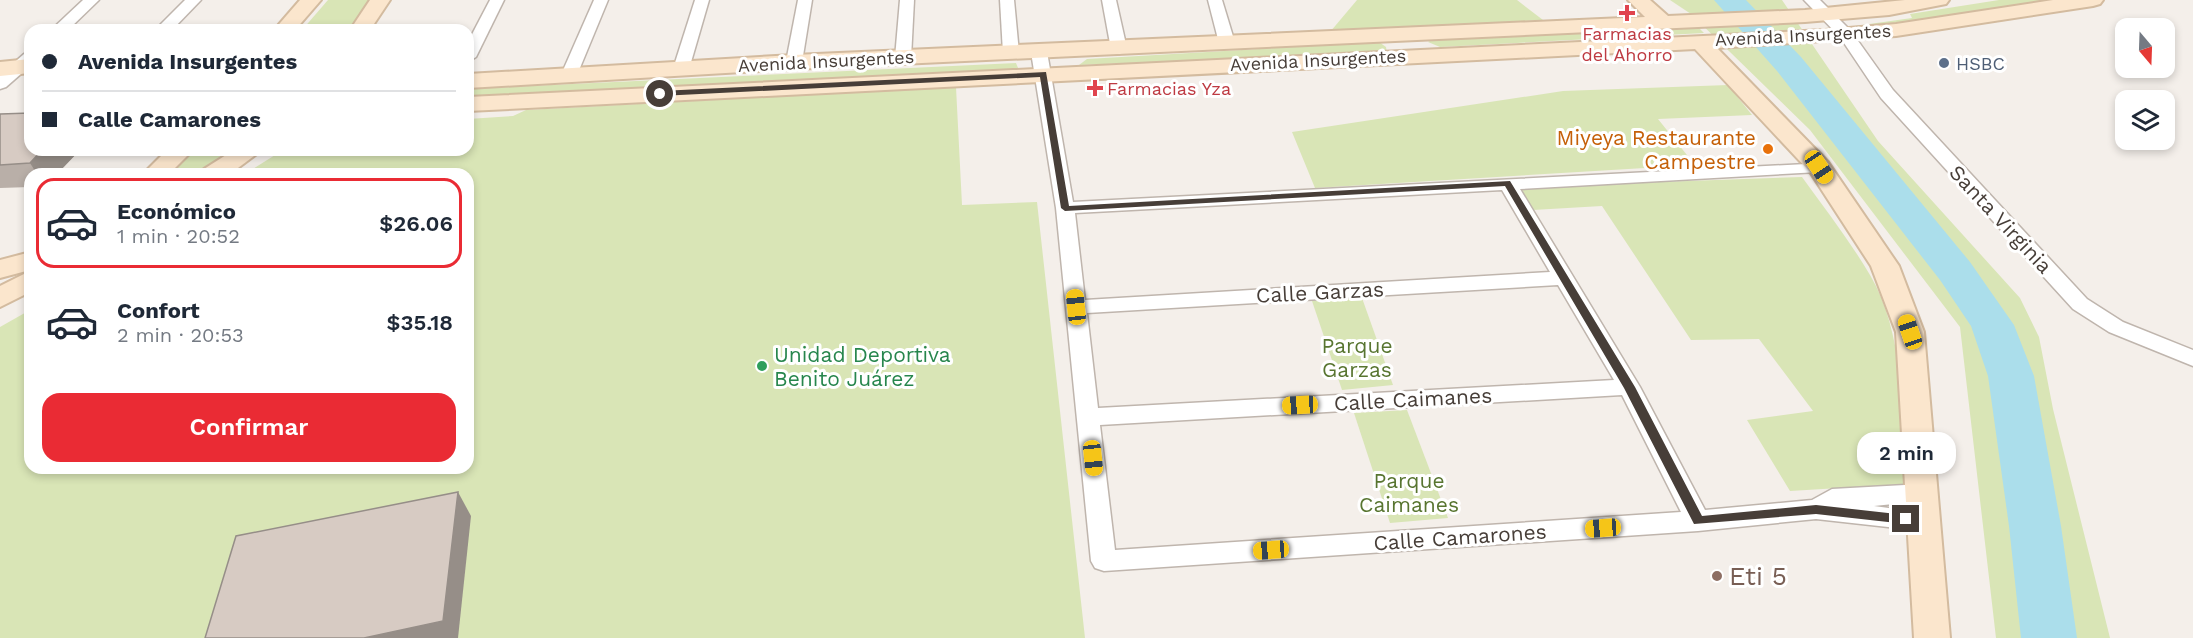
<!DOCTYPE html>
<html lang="es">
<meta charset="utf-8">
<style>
body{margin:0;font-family:"Work Sans",sans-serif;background:#f6f6f7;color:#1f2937;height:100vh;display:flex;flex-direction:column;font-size:22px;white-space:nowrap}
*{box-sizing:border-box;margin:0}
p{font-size:20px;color:#747a83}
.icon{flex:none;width:33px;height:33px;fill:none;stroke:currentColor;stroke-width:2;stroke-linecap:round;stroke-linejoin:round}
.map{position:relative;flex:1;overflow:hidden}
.side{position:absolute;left:24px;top:168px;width:450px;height:306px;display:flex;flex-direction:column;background:#fff;border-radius:18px;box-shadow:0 3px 9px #0003}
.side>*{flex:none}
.hud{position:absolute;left:24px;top:24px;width:450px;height:132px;border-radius:18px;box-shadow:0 3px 9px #0003;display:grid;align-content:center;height:132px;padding:0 18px;background:#fff}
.needle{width:39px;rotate:161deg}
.buttons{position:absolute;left:2115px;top:18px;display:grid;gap:12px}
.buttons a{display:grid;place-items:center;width:60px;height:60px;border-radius:12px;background:#fff;box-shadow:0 3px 9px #0003;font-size:30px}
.end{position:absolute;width:27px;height:27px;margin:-14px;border:8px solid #473e38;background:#fff;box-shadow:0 0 0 3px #fff}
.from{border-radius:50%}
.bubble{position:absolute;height:42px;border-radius:18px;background:#fff;box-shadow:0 3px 9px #0003;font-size:20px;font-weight:600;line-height:42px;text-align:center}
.car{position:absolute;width:18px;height:36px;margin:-18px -9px;border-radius:8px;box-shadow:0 0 4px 2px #0007;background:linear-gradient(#f5c518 24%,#345 0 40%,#f5c518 0 76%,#345 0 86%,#f5c518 0)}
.hud b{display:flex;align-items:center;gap:21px;height:57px;font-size:22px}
.hud b+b{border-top:2px solid #e0e1e3}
.hud i{width:15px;height:15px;background:#1f2937}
ul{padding:10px 0 0;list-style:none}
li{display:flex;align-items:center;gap:18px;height:90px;margin:0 12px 9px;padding:0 6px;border:3px solid transparent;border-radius:18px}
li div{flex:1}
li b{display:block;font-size:22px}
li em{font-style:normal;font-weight:600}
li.on{border-color:#ea2b34}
li>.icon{width:54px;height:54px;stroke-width:1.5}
.cta{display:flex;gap:12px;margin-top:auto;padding:12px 18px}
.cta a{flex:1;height:69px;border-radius:18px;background:#ea2b34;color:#fff;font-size:24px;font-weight:600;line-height:69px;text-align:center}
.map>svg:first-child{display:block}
.green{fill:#d9e5b6}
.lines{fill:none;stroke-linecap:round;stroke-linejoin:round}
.stream{stroke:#abdeeb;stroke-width:8}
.river{fill:#abdeeb;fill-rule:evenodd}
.street-casing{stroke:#bfb5ad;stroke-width:3}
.secondary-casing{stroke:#d3bb9f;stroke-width:4}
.street{fill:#fff;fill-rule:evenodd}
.secondary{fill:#fbe6cd;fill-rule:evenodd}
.wall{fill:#b9afa8}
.shaded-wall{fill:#968e88}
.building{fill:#d7cbc3;stroke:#968e88;stroke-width:1.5}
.route{fill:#473e38}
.health-dot{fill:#e0444e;stroke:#fff;stroke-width:2}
.service-dot{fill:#5c6f8a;stroke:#fff;stroke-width:2}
.food-dot{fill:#e8710a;stroke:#fff;stroke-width:2}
.leisure-dot{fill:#2e9e5b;stroke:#fff;stroke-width:2}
.education-dot{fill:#8d6e63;stroke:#fff;stroke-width:2}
.labels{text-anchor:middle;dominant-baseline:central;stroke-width:6;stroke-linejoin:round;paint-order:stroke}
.far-health-label{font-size:18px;fill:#be3a42;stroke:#fff}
.far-street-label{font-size:18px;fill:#473e38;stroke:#fff}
.far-service-label{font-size:18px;fill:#4e5e75;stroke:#fff;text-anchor:start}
.food-label{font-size:21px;fill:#c56008;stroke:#fff;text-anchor:end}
.street-label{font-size:21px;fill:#473e38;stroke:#fff}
.park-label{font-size:21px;fill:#587530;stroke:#fff}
.leisure-label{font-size:21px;fill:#27864d;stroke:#fff;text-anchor:start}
.near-education-label{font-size:26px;fill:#785e54;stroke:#fff;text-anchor:start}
</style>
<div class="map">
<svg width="2193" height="638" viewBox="0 0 2193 638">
<rect width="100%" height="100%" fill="#f4efea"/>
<!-- green -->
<g class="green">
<path d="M328,0H374L354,30H302Z"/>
<path d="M1357,0H1517L1543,20L1330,32Z"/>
<path d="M1670,0H1782L1878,141L2020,298L2039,337L2053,409L2110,638H1996L1960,327L1810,130L1691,14Z"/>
<path d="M1999,0H2083L1863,30L1855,26L1912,18L1910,14Z"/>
<path d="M1696,25L1704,33L1440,47L1428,42L1435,38Z"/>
<path d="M1379,42L1386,47L1387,53L1079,65L1087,59Z"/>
<path d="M1016,63L1018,68L1016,74L468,99V89Z"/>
<path d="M1728,85L1752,115L1658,119L1695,165L1315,188L1292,132L1563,91Z"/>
<path d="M956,87L962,205L1037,202L1085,638H0V327L30,310V468H468V174H245L283,150H468V119L513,116L526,110Z"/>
<path d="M195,150H238L201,174H168Z"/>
<path d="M1802,177C1825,209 1850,241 1870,275C1904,332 1904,419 1905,484L1790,491L1747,420L1813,411L1759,339L1691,340L1602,206L1533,210L1518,187Z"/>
<path d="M1362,298L1393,385L1342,390L1312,301Z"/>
<path d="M1407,410L1448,518L1390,523L1354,413Z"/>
</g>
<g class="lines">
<!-- stream -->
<path class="stream" d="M2048,630L2054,638"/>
<!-- river -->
<path class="river" d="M1714,0H1746L1801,57L1970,262L2014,325L2034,376L2061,526L2077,638H2021L2009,526L1988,376L1971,326L1940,280L1777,71Z"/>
<!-- street casing -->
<g class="street-casing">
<g id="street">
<path d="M83,0H99L68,30H51Z"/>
<path d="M185,0H201L172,30H155Z"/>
<path d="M490,0H504L476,57L468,62V42Z"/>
<path d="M594,0H608L577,75L569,80L563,78L561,75Z"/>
<path d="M695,0H709L689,69L681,74L673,69Z"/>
<path d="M798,0H812L802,62L794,67L786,62Z"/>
<path d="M900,0H914L911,58L903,63L895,58Z"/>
<path d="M1000,0H1014L1019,53L1017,56L1011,58L1003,53Z"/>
<path d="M1102,0H1116L1127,49L1125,52L1119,54L1111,49Z"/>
<path d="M1208,0H1222L1235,43L1233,46H1221L1219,43Z"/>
<path d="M1804,0H1820L1851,31L1893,90L2087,299L2123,322L2193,350V366L2109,332L2073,309L1881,98L1840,37Z"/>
<path d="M1039,47L1047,52L1073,202L1825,163L1828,167L1819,172L1520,189L1640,387L1705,510L1812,500L1832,489L1923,484L1932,486L1935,493L1932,500L1874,506L1933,514L1936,521L1933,528L1924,531L1816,519L1698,531L1104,571L1095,568L1091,561L1056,208L1031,52ZM1502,190L1550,272L1085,300L1075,213ZM1558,285L1614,380L1098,408L1087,313ZM1622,395L1681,512L1115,550L1100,425Z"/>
<path d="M30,52V66L6,87L0,89V75L24,54Z"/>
</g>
</g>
<!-- secondary casing -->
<g class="secondary-casing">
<g id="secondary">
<path d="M300,0H321L295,30H274Z"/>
<path d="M370,0H390L370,30H350Z"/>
<path d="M1628,0H1650L1668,16L1805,10L1905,0H1949L1946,4L1889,15L1805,22L794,69L468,88V74L794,55L1645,17Z"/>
<path d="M2053,0H2103L2100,4L2093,6L1896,36L1717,48L1828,162L1899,266L1924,332L1950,638H1914L1896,332L1871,266L1810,172L1695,49L468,111V97L1825,30L1896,24Z"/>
<path d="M30,59V73L0,76V62Z"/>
<path d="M167,150H193L169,174H143Z"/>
<path d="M234,150H262L230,174H201L204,169Z"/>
<path d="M27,253L30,254V270L0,278V260Z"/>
<path d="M30,271V292L0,307V286Z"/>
</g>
</g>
<!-- street -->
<use href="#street" class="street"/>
<!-- secondary -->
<use href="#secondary" class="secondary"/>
</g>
<!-- wall -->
<path class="wall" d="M0,114L30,150H80L57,174H30V187L0,188Z"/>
<!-- shaded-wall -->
<g class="shaded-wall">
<path d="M42,150H80L57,174H37L30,163Z"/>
<path d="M458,492L471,516L458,638H364Z"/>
</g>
<!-- building -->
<g class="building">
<path d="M30,113V150H42L30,163L0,165V114Z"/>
<path d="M458,492L443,621L364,638H205L236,536Z"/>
</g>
<!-- route -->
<path class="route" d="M1046,72L1069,206L1510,181L1635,387L1702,516L1816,505L1906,515L1912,519L1906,524L1816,514L1694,524L1624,388L1505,186L1065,211L1061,208L1040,77L660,96L656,94L660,91Z"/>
<!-- markers -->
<g class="health-dot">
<path d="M1624 4h6v6h6v6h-6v6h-6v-6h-6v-6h6z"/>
<path d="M1092 79h6v6h6v6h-6v6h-6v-6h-6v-6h6z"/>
</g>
<circle class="service-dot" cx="1944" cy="63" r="6"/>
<circle class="food-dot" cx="1768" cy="149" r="6"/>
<circle class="leisure-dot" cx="762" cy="366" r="6"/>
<circle class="education-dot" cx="1717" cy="576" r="6"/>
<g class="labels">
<!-- far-health labels -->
<g class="far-health-label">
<text x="1627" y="33">Farmacias<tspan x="1627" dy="21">del Ahorro</tspan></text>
<text x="1107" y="88" text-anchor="start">Farmacias Yza</text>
</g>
<!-- far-street labels -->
<g class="far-street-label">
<text transform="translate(1803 35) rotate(-3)">Avenida Insurgentes</text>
<text transform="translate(1318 60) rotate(-3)">Avenida Insurgentes</text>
<text transform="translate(826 61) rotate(-3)">Avenida Insurgentes</text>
</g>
<!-- far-service labels -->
<g class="far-service-label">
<text x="1956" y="63">HSBC</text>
</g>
<!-- food labels -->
<g class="food-label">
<text x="1756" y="137">Miyeya Restaurante<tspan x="1756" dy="24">Campestre</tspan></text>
</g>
<!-- street labels -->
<g class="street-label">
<text transform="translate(2001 219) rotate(47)">Santa Virginia</text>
<text transform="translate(1320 292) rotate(-3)">Calle Garzas</text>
<text transform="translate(1413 399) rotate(-3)">Calle Caimanes</text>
<text transform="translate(1460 537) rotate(-4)">Calle Camarones</text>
</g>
<!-- park labels -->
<g class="park-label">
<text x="1357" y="345">Parque<tspan x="1357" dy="24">Garzas</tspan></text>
<text x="1409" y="480">Parque<tspan x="1409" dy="24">Caimanes</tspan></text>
</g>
<!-- leisure labels -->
<g class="leisure-label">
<text x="774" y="354">Unidad Deportiva<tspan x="774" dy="24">Benito Juárez</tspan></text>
</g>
<!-- near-education labels -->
<g class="near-education-label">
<text x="1729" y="576">Eti 5</text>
</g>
</g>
</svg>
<div class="buttons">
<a><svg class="needle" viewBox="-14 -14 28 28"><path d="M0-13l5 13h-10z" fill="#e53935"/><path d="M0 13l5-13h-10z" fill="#747a83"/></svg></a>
<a><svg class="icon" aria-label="layers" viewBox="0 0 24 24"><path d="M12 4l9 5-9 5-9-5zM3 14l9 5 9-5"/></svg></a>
</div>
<i class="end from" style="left:660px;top:94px"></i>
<i class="end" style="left:1906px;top:519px"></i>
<div class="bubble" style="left:1857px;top:432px;width:99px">2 min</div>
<i class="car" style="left:1819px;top:167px;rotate:146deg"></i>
<i class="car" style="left:1076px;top:307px;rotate:354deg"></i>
<i class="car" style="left:1910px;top:332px;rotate:341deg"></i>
<i class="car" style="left:1300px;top:405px;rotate:267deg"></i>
<i class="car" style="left:1093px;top:458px;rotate:174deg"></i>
<i class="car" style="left:1603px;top:528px;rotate:266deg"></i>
<i class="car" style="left:1271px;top:550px;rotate:266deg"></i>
<div class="hud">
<b><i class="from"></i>Avenida Insurgentes</b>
<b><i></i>Calle Camarones</b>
</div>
<section class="side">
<ul>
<li class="on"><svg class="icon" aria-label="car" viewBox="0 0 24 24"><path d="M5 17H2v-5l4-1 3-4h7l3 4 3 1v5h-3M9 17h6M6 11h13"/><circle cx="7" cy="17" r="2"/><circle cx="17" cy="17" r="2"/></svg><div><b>Económico</b><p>1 min · 20:52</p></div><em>$26.06</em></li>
<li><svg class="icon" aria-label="car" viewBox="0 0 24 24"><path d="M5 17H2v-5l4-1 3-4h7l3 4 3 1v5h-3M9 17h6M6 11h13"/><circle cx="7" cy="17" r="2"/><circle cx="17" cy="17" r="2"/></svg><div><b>Confort</b><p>2 min · 20:53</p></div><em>$35.18</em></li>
</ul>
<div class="cta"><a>Confirmar</a></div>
</section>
</div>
